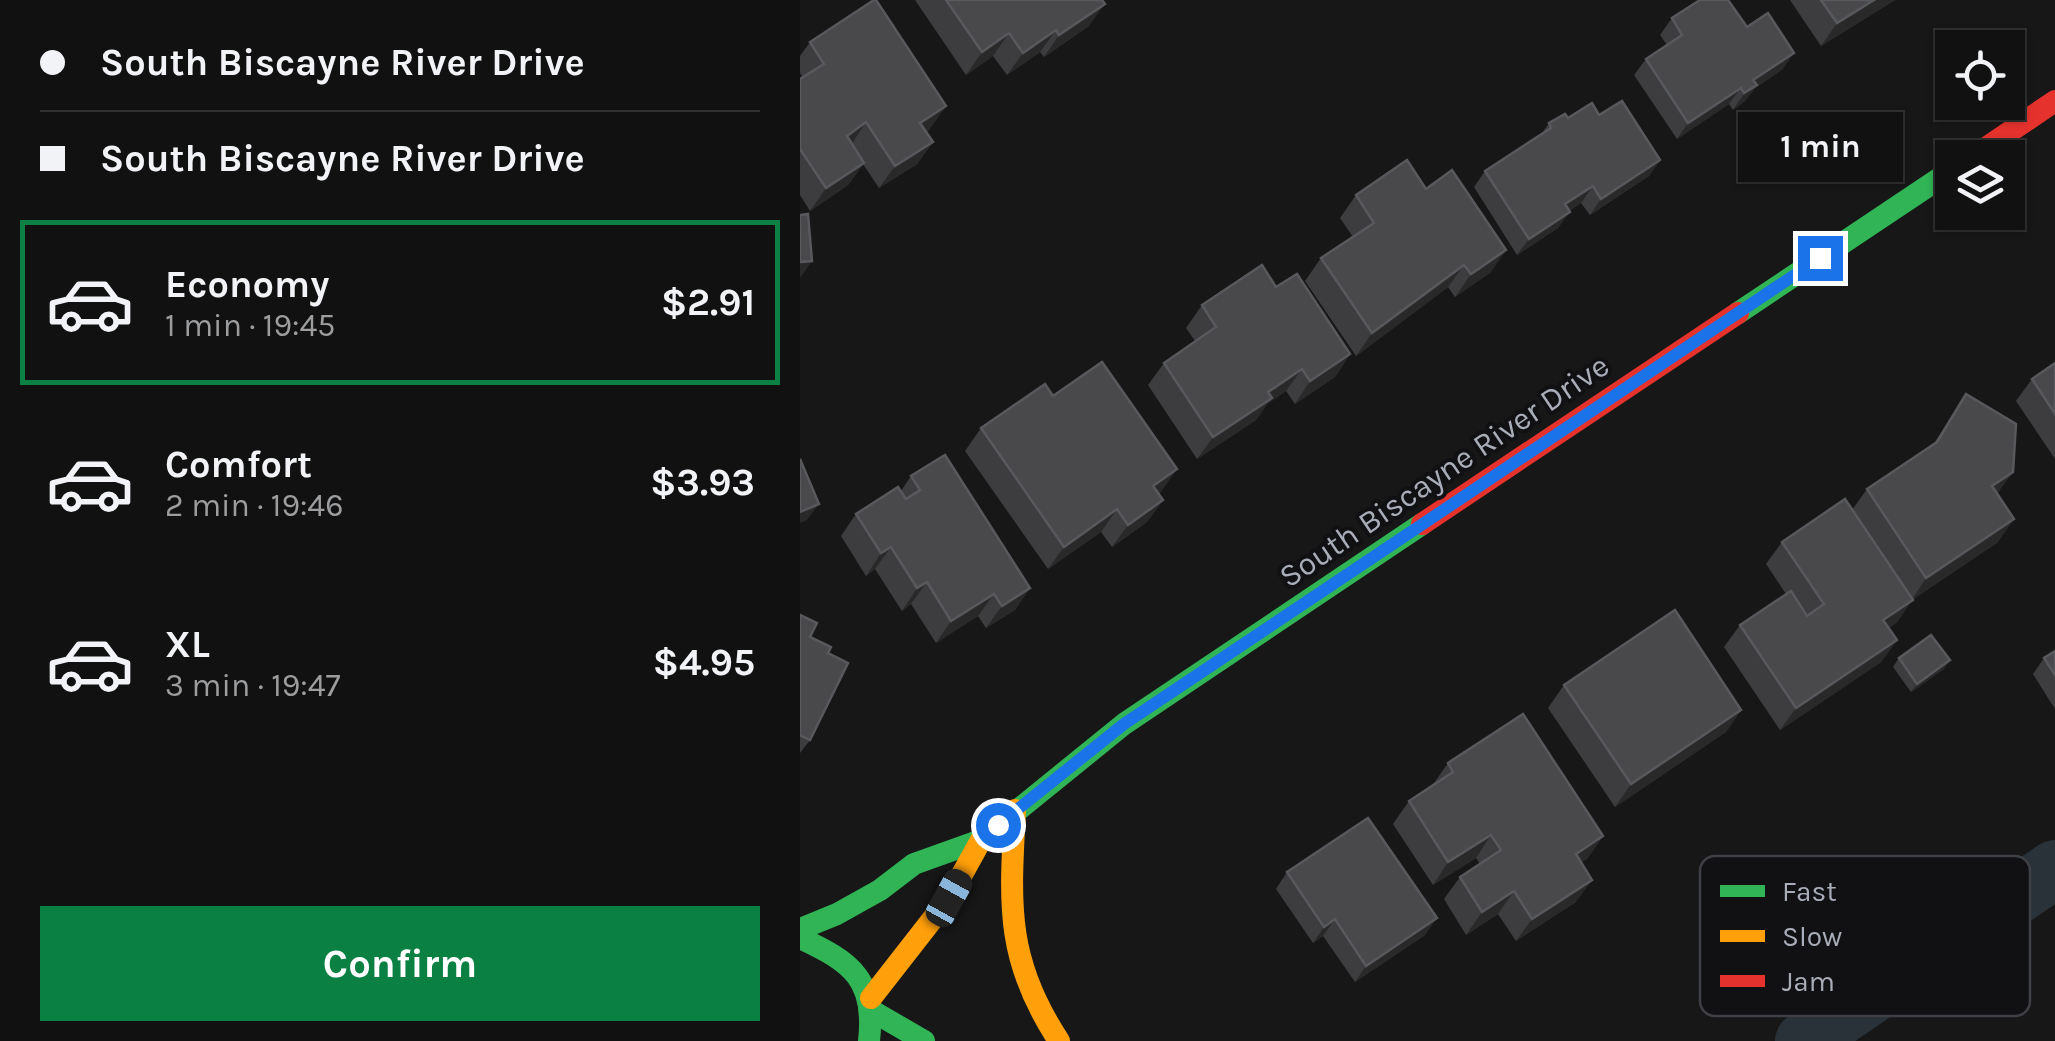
<!DOCTYPE html>
<meta charset="utf-8">
<style>
body{margin:0;font-family:Karla,sans-serif;background:#1a1a1a;color:#f1f3f6;height:100vh;display:flex;flex-direction:column;font-size:38px;white-space:nowrap}
*{box-sizing:border-box;margin:0}
p{font-size:32px;color:#9c9d9f}
.icon{flex:none;width:55px;height:55px;fill:none;stroke:currentColor;stroke-width:2;stroke-linecap:round;stroke-linejoin:round}
.map{position:relative;flex:1;overflow:hidden}
.side{display:flex;flex-direction:column;background:#111;width:800px}
.side>*{flex:none}
.hud{display:grid;align-content:center;height:220px;padding:0 40px;background:#111}
.fabs{position:absolute;left:1135px;top:30px;display:grid;gap:20px}
.fabs a{display:grid;place-items:center;width:90px;height:90px;border-radius:0px;background:#111;box-shadow:0 2px 8px #0004,0 0 0 2px #303131;font-size:50px}
.end{position:absolute;width:45px;height:45px;margin:-22px;border:12px solid #1a73e8;background:#fff;box-shadow:0 0 0 5px #fff}
.from{border-radius:50%}
.bubble{position:absolute;height:70px;border-radius:0px;background:#111;box-shadow:0 2px 8px #0004,0 0 0 2px #303131;font-size:32px;font-weight:700;line-height:70px;text-align:center}
.car{position:absolute;width:30px;height:60px;margin:-30px -15px;border-radius:12px;box-shadow:0 0 8px 2px #0007;background:linear-gradient(#222 24%,#8ab4d8 0 40%,#222 0 76%,#8ab4d8 0 86%,#222 0)}
.hud b{display:flex;align-items:center;gap:35px;height:95px;font-size:38px}
.hud b+b{border-top:2px solid #303131}
.hud i{width:25px;height:25px;background:#f1f3f6}
ul{padding:0;list-style:none}
li{display:flex;align-items:center;gap:30px;height:165px;margin:0 20px 15px;padding:0 20px;border:5px solid transparent;border-radius:0px}
li div{flex:1}
li b{display:block;font-size:38px}
li em{font-style:normal;font-weight:700}
li.selected{border-color:#0b8043}
li>.icon{width:90px;height:90px;stroke-width:1.5}
.button{display:flex;gap:20px;margin-top:auto;padding:20px 40px}
.button a{flex:1;height:115px;border-radius:0px;background:#0b8043;color:#fff;font-size:40px;font-weight:700;line-height:115px;text-align:center}
main{display:flex;flex:1;min-height:0}
.map>svg:first-child{display:block}
.lines{fill:none;stroke-linecap:round;stroke-linejoin:round}
.canal{stroke:#2a3239;stroke-width:58}
.fast{stroke:#30b455;stroke-width:22}
.slow{stroke:#ff9f0a;stroke-width:22}
.jam{stroke:#e5322d;stroke-width:22}
.wall{fill:#3d3d3f}
.shaded-wall{fill:#29292a}
.building{fill:#49494c;stroke:#58595d;stroke-width:2.5}
.route{stroke:#1a73e8;stroke-width:12}
.labels{text-anchor:middle;dominant-baseline:central;stroke-width:8;stroke-linejoin:round;paint-order:stroke}
.street-label{font-size:32px;fill:#a8adb8;stroke:#111113}
.key{fill:#111113;stroke:#3e4045;stroke-width:2.5}
.key-label{font-size:28px;fill:#a8adb8}
</style>
<main>
<section class="side">
<div class="hud">
<b><i class="from"></i>South Biscayne River Drive</b>
<b><i></i>South Biscayne River Drive</b>
</div>
<ul>
<li class="selected"><svg class="icon" aria-label="car" viewBox="0 0 24 24"><path d="M5 17H2v-5l4-1 3-4h7l3 4 3 1v5h-3M9 17h6M6 11h13"/><circle cx="7" cy="17" r="2"/><circle cx="17" cy="17" r="2"/></svg><div><b>Economy</b><p>1 min · 19:45</p></div><em>$2.91</em></li>
<li><svg class="icon" aria-label="car" viewBox="0 0 24 24"><path d="M5 17H2v-5l4-1 3-4h7l3 4 3 1v5h-3M9 17h6M6 11h13"/><circle cx="7" cy="17" r="2"/><circle cx="17" cy="17" r="2"/></svg><div><b>Comfort</b><p>2 min · 19:46</p></div><em>$3.93</em></li>
<li><svg class="icon" aria-label="car" viewBox="0 0 24 24"><path d="M5 17H2v-5l4-1 3-4h7l3 4 3 1v5h-3M9 17h6M6 11h13"/><circle cx="7" cy="17" r="2"/><circle cx="17" cy="17" r="2"/></svg><div><b>XL</b><p>3 min · 19:47</p></div><em>$4.95</em></li>
</ul>
<div class="button"><a>Confirm</a></div>
</section>
<div class="map">
<svg width="1255" height="1041" viewBox="0 0 1255 1041">
<rect width="100%" height="100%" fill="#171717"/>
<g class="lines">
<!-- canal -->
<path class="canal" d="M1004,1041L1255,869"/>
<!-- fast -->
<g class="fast">
<path d="M938,313L1152,170"/>
<path d="M0,929L37,914L80,890L114,864L181,840L324,724L622,524"/>
<path d="M0,938C52,962 76,980 69,1041"/>
<path d="M74,1012L124,1041"/>
</g>
<!-- slow -->
<g class="slow">
<path d="M215,810C210,904 205,959 259,1041"/>
<path d="M71,998L149,898L181,840"/>
</g>
<!-- jam -->
<g class="jam">
<path d="M1171,158L1255,101"/>
<path d="M622,524L938,313"/>
</g>
</g>
<!-- wall -->
<g class="wall">
<path d="M115,0H302L289,26L244,57L240,52L207,75L193,56L166,75Z"/>
<path d="M990,0H1095L1021,46Z"/>
<path d="M872,18L947,27L983,69L955,88L945,101L933,110L929,104L877,139L834,75L846,59L867,45L860,35Z"/>
<path d="M10,42L130,129L126,132L133,142L117,164L79,188L63,164L48,185L10,211L0,195V79L3,78L0,73V56Z"/>
<path d="M799,115L860,160L849,176L790,215L781,203L769,211L758,228L717,255L674,187L685,171L740,136L749,123L768,118Z"/>
<path d="M626,189L691,272L655,297L648,287L556,356L505,281L521,258L553,237L540,218L556,195Z"/>
<path d="M476,287L550,354L535,377L495,404L486,391L467,404L456,420L397,459L348,385L364,363L395,341L386,328L402,305Z"/>
<path d="M1255,363V459L1216,401L1232,379Z"/>
<path d="M1166,394L1197,494L1198,542L1112,600L1097,622L1089,628L1097,640L1081,662L980,730L924,647L940,625L986,594L966,564L982,542L1052,510L1067,489L1133,445Z"/>
<path d="M253,396L377,469L359,493L363,500L347,522L312,547L301,532L248,569L165,451L181,428Z"/>
<path d="M111,476L230,588L215,610L186,628L178,616L136,643L111,604L102,611L75,569L66,576L41,536L56,514L101,491Z"/>
<path d="M0,615L10,637L28,653L10,740L0,753Z"/>
<path d="M1255,651V709L1233,674L1244,658Z"/>
<path d="M1099,658L1144,669L1111,692L1093,667Z"/>
<path d="M764,685L941,710L926,732L815,807L748,708Z"/>
<path d="M648,763L803,836L787,859L781,862L776,902L716,941L698,914L666,935L644,899L660,877L680,864L676,858L633,885L593,824L609,801L632,786Z"/>
<path d="M487,872L625,935L555,982L523,936L513,943L476,889Z"/>
</g>
<!-- shaded-wall -->
<g class="shaded-wall">
<path d="M1074,0H1095L1021,46L1037,23Z"/>
<path d="M305,4L289,26L244,57L259,35Z"/>
<path d="M256,30L240,52L207,75L223,53Z"/>
<path d="M209,33L193,56L166,75L182,52Z"/>
<path d="M994,53L983,69L955,88L945,101L933,110L953,80Z"/>
<path d="M941,88L929,104L877,139L888,123Z"/>
<path d="M146,106L130,129L104,145L120,123Z"/>
<path d="M66,122L51,145L47,136Z"/>
<path d="M133,142L117,164L79,188L95,166Z"/>
<path d="M860,160L849,176L790,215L801,199Z"/>
<path d="M64,163L48,185L10,211L26,188Z"/>
<path d="M793,186L781,203L754,221L765,204Z"/>
<path d="M770,212L758,228L717,255L729,239Z"/>
<path d="M706,250L691,272L655,297L671,274Z"/>
<path d="M12,261L0,278V262Z"/>
<path d="M664,265L648,287L556,356L572,333Z"/>
<path d="M550,354L535,377L495,404L510,381Z"/>
<path d="M502,369L486,391L467,404L456,420L397,459L413,437L468,392Z"/>
<path d="M377,469L361,492L338,508L353,486Z"/>
<path d="M1213,472L1197,494L1192,486Z"/>
<path d="M363,500L347,522L312,547L328,525Z"/>
<path d="M19,504L7,520L0,523V512Z"/>
<path d="M317,509L301,532L248,569L264,547Z"/>
<path d="M1214,519L1198,542L1112,600L1097,622L1067,642L1083,620L1111,601L1126,578Z"/>
<path d="M91,547L75,569L66,576L81,553Z"/>
<path d="M127,582L111,604L102,611L117,588Z"/>
<path d="M230,588L215,610L186,628L202,606Z"/>
<path d="M194,594L178,616L136,643L151,621Z"/>
<path d="M1097,640L1081,662L980,730L996,708Z"/>
<path d="M1150,660L1144,669L1111,692L1117,684Z"/>
<path d="M941,710L926,732L815,807L831,784Z"/>
<path d="M691,835L676,858L633,885L648,862Z"/>
<path d="M803,836L787,859L760,876L776,854Z"/>
<path d="M792,880L776,902L716,941L732,919Z"/>
<path d="M714,891L698,914L666,935L682,912Z"/>
<path d="M637,918L625,935L555,982L566,966Z"/>
<path d="M535,919L523,936L513,943L524,927Z"/>
</g>
<!-- building -->
<g class="building">
<path d="M74,0H76L146,106L120,123L133,142L95,166L66,122L47,136L64,163L26,188L0,149V79L24,64L10,42Z"/>
<path d="M146,0H302L305,4L259,35L256,30L223,53L209,33L182,52Z"/>
<path d="M900,0H928L947,27L968,13L994,53L953,80L957,85L944,93L941,88L888,123L846,59L882,35L872,18Z"/>
<path d="M1021,0H1074L1037,23Z"/>
<path d="M822,101L860,160L801,199L793,186L765,204L770,212L729,239L685,171L751,128L749,123L765,114L768,118L792,103L799,115Z"/>
<path d="M607,160L626,189L652,170L706,250L671,274L664,265L572,333L521,258L574,223L556,195Z"/>
<path d="M8,214L12,261L0,262V215Z"/>
<path d="M462,265L476,287L497,274L550,354L510,381L502,369L468,392L472,398L413,437L364,363L416,327L402,305Z"/>
<path d="M302,362L377,469L353,486L363,500L328,525L317,509L264,547L181,428L245,384L253,396Z"/>
<path d="M1255,363V414L1232,379Z"/>
<path d="M1166,394L1216,424L1213,472L1192,486L1214,519L1126,578L1067,489L1137,442Z"/>
<path d="M145,455L230,588L202,606L194,594L151,621L127,582L117,588L91,547L81,553L56,514L98,487L106,499L120,490L111,476Z"/>
<path d="M0,459L19,504L0,512Z"/>
<path d="M1045,499L1113,600L1083,620L1097,640L996,708L940,625L991,591L1007,616L1024,604L982,542Z"/>
<path d="M875,610L941,710L831,784L764,685Z"/>
<path d="M0,615L17,623L10,637L31,647L28,653L48,663L10,740L0,735Z"/>
<path d="M1131,635L1150,660L1117,684L1099,658Z"/>
<path d="M1255,651V675L1244,658Z"/>
<path d="M723,714L803,836L776,854L792,880L732,919L714,891L682,912L660,877L701,850L691,835L648,862L609,801L653,772L648,763Z"/>
<path d="M568,818L637,918L566,966L535,919L524,927L487,872Z"/>
</g>
<g class="lines">
<!-- route -->
<path class="route" d="M198,825L324,724L1020,258"/>
</g>
<g class="labels">
<!-- street labels -->
<g class="street-label">
<text transform="translate(644 471) rotate(-34)">South Biscayne River Drive</text>
</g>
</g>
<!-- legend -->
<rect x="900" y="856" width="330" height="160" rx="15" class="key"/>
<rect x="920" y="885" width="45" height="12" fill="#30b455"/>
<rect x="920" y="930" width="45" height="12" fill="#ff9f0a"/>
<rect x="920" y="975" width="45" height="12" fill="#e5322d"/>
<g class="key-label">
<text x="982" y="901">Fast</text>
<text x="982" y="946">Slow</text>
<text x="982" y="991">Jam</text>
</g>
</svg>
<div class="fabs">
<a><svg class="icon" aria-label="locate" viewBox="0 0 24 24"><circle cx="12" cy="12" r="6"/><path d="M12 2v4M12 18v4M2 12h4M18 12h4"/></svg></a>
<a><svg class="icon" aria-label="layers" viewBox="0 0 24 24"><path d="M12 4l9 5-9 5-9-5zM3 14l9 5 9-5"/></svg></a>
</div>
<i class="end from" style="left:198px;top:825px"></i>
<i class="end" style="left:1020px;top:258px"></i>
<div class="bubble" style="left:938px;top:112px;width:165px">1 min</div>
<i class="car" style="left:149px;top:898px;rotate:29deg"></i>
</div>
</main>
